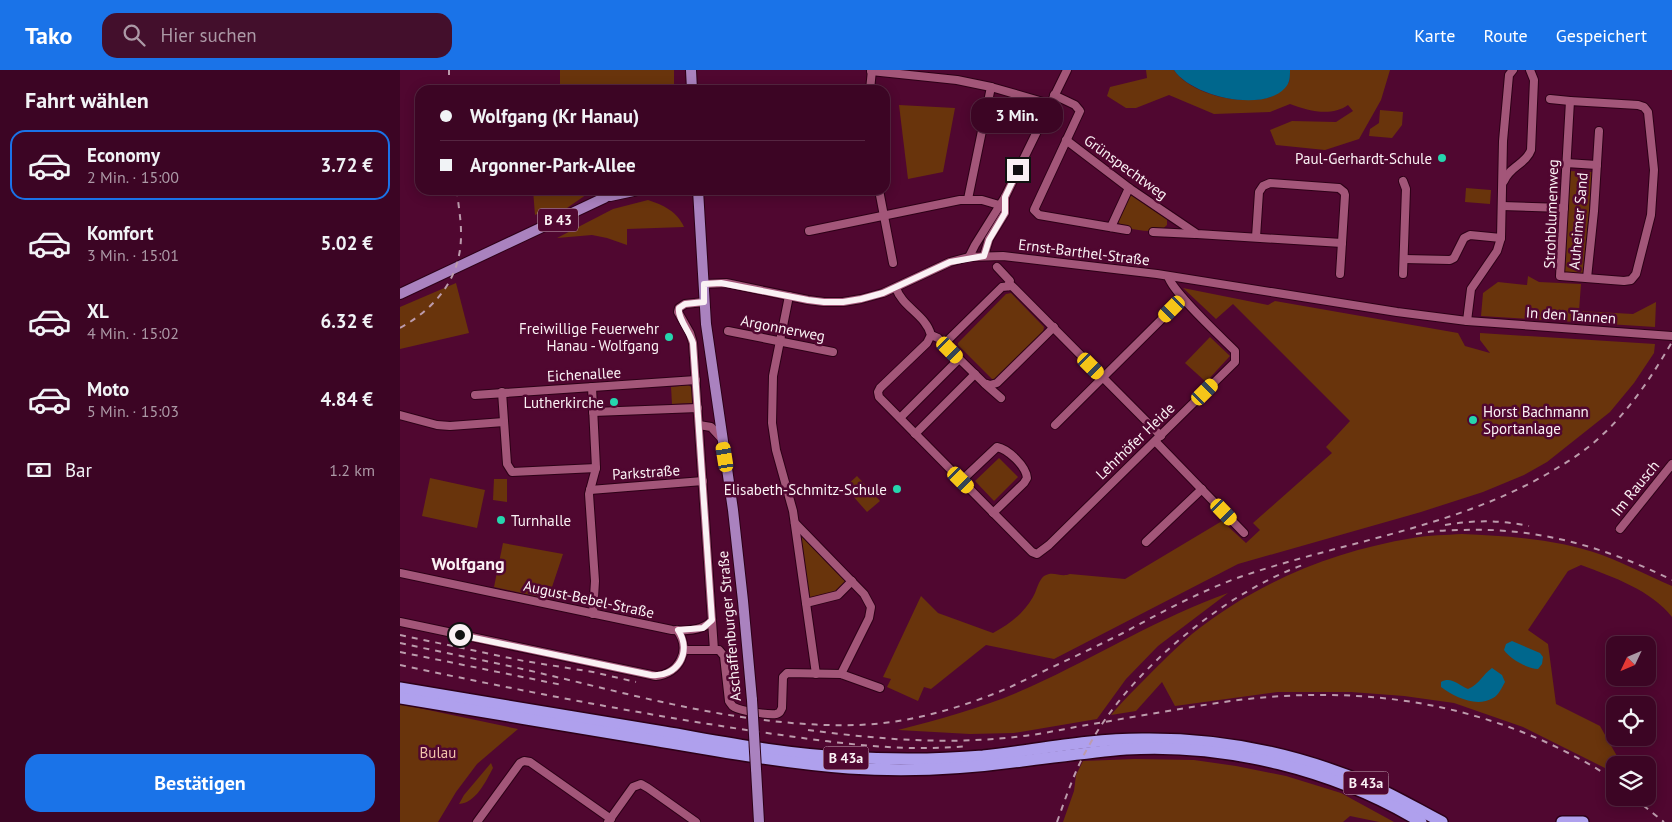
<!DOCTYPE html>
<html lang="de">
<meta charset="utf-8">
<style>
body{margin:0;font-family:"PT Sans",sans-serif;background:#430f2c;color:#f1f3f6;height:100vh;display:flex;flex-direction:column;font-size:19px;white-space:nowrap}
*{box-sizing:border-box;margin:0}
p{font-size:16px;color:#ac99a6}
.icon{flex:none;width:28px;height:28px;fill:none;stroke:currentColor;stroke-width:2;stroke-linecap:round;stroke-linejoin:round}
.map{position:relative;flex:1;overflow:hidden}
.panel{display:flex;flex-direction:column;background:#3c0524;width:400px}
.panel>*{flex:none}
.guide{position:absolute;left:15px;top:15px;width:475px;height:110px;border-radius:15px;box-shadow:0 2px 12px #0003,0 0 0 1px #552641;display:grid;align-content:center;height:110px;padding:0 25px;background:#3c0524}
.needle{width:32px;rotate:226deg}
.fabs{position:absolute;left:1206px;top:566px;display:grid;gap:10px}
.fabs a{display:grid;place-items:center;width:50px;height:50px;border-radius:10px;background:#3c0524;box-shadow:0 2px 12px #0003,0 0 0 1px #552641;font-size:25px}
.end{position:absolute;width:22px;height:22px;margin:-11px;border:6px solid #faf1f4;background:#111;box-shadow:0 0 0 2px #111}
.from{border-radius:50%}
.bubble{position:absolute;height:35px;border-radius:15px;background:#3c0524;box-shadow:0 2px 12px #0003,0 0 0 1px #552641;font-size:16px;font-weight:700;line-height:35px;text-align:center}
.car{position:absolute;width:15px;height:30px;margin:-15px -8px;border-radius:6px;box-shadow:0 0 4px 1px #0007;background:linear-gradient(#f5c518 24%,#345 0 40%,#f5c518 0 76%,#345 0 86%,#f5c518 0)}
.guide b{display:flex;align-items:center;gap:18px;height:48px;font-size:19px}
.guide b+b{border-top:1px solid #552641}
.guide i{width:12px;height:12px;background:#f1f3f6}
ul{padding:0;list-style:none}
li{display:flex;align-items:center;gap:15px;height:70px;margin:0 10px 8px;padding:0 15px;border:2px solid transparent;border-radius:15px}
li div{flex:1}
li b{display:block;font-size:19px}
li em{font-style:normal;font-weight:700}
li.current{border-color:#1a73e8}
li>.icon{width:45px;height:45px;stroke-width:1.5}
h2{padding:0 25px;font-size:22px;line-height:60px}
.pay{display:flex;align-items:center;gap:12px;height:55px;padding:0 25px;font-size:19px}
.pay p{margin-inline-start:auto}
.cta{display:flex;gap:10px;margin-top:auto;padding:10px 25px}
.cta a{flex:1;height:58px;border-radius:15px;background:#1a73e8;color:#fff;font-size:20px;font-weight:700;line-height:58px;text-align:center}
header{display:flex;align-items:center;gap:30px;box-sizing:border-box;height:70px;padding:0 25px;background:#1a73e8;color:#fff}
header strong{font-size:24px}
nav{display:flex;gap:28px;margin-inline-start:auto;font-size:18px}
.search{width:350px;height:45px;background:#430f2c;display:flex;align-items:center;gap:12px;box-sizing:border-box;padding:0 18px;border-radius:15px;color:#ac99a6;font-size:19px}
main{display:flex;flex:1;min-height:0}
.map>svg:first-child{display:block}
.green{fill:#69340c}
.water{fill:#00678d}
.lines{fill:none;stroke-linecap:round;stroke-linejoin:round}
.minor-casing{stroke:#2d0017;stroke-width:10}
.major-casing{stroke:#2d0017;stroke-width:12}
.highway-casing{stroke:#2d0017;stroke-width:14}
.minor{stroke:#a35679;stroke-width:8}
.major{stroke:#aa82bf;stroke-width:10}
.highway{stroke:#afa0ed;stroke-width:11}
.rail{stroke:#bc9bac;stroke-width:2;stroke-dasharray:6 6;stroke-linecap:butt}
.major-bridge-casing{stroke:#2d0017;stroke-width:12;stroke-linecap:butt}
.major-bridge{stroke:#aa82bf;stroke-width:10}
.route{stroke:#faf1f4;stroke-width:6}
.poi-dot{fill:#26d5ae;stroke:#500730;stroke-width:2}
.labels{text-anchor:middle;dominant-baseline:central;stroke-width:5;stroke-linejoin:round;paint-order:stroke}
.shield{fill:#500730;stroke:#c7abb9;stroke-width:1}
.shield-label{font-size:14px;font-weight:bold;fill:#faf1f4}
.poi-label{font-size:15px;fill:#faf1f4;stroke:#500730;text-anchor:end}
.street-label{font-size:15px;fill:#faf1f4;stroke:#500730}
.park-label{font-size:15px;fill:#f1c5ab;stroke:#500730}
.quarter-label{font-size:18px;font-weight:bold;fill:#faf1f4;stroke:#500730}
</style>
<header>
<strong>Tako</strong>
<div class="search"><svg class="icon" aria-label="search" viewBox="0 0 24 24"><circle cx="10" cy="10" r="6"/><path d="M15 15l6 6"/></svg>Hier suchen</div>
<nav><a>Karte</a><a>Route</a><a>Gespeichert</a></nav>
</header>
<main>
<section class="panel">
<h2>Fahrt wählen</h2>
<ul>
<li class="current"><svg class="icon" aria-label="car" viewBox="0 0 24 24"><path d="M5 17H2v-5l4-1 3-4h7l3 4 3 1v5h-3M9 17h6M6 11h13"/><circle cx="7" cy="17" r="2"/><circle cx="17" cy="17" r="2"/></svg><div><b>Economy</b><p>2 Min. · 15:00</p></div><em>3.72 €</em></li>
<li><svg class="icon" aria-label="car" viewBox="0 0 24 24"><path d="M5 17H2v-5l4-1 3-4h7l3 4 3 1v5h-3M9 17h6M6 11h13"/><circle cx="7" cy="17" r="2"/><circle cx="17" cy="17" r="2"/></svg><div><b>Komfort</b><p>3 Min. · 15:01</p></div><em>5.02 €</em></li>
<li><svg class="icon" aria-label="car" viewBox="0 0 24 24"><path d="M5 17H2v-5l4-1 3-4h7l3 4 3 1v5h-3M9 17h6M6 11h13"/><circle cx="7" cy="17" r="2"/><circle cx="17" cy="17" r="2"/></svg><div><b>XL</b><p>4 Min. · 15:02</p></div><em>6.32 €</em></li>
<li><svg class="icon" aria-label="car" viewBox="0 0 24 24"><path d="M5 17H2v-5l4-1 3-4h7l3 4 3 1v5h-3M9 17h6M6 11h13"/><circle cx="7" cy="17" r="2"/><circle cx="17" cy="17" r="2"/></svg><div><b>Moto</b><p>5 Min. · 15:03</p></div><em>4.84 €</em></li>
</ul>
<div class="pay"><svg class="icon" aria-label="cash" viewBox="0 0 24 24"><path d="M3 7h18v10H3z"/><circle cx="12" cy="12" r="2"/></svg>Bar<p>1.2 km</p></div>
<div class="cta"><a>Bestätigen</a></div>
</section>
<div class="map">
<svg width="1272" height="752" viewBox="0 0 1272 752">
<rect width="100%" height="100%" fill="#500730"/>
<!-- green -->
<g class="green">
<rect x="160" y="0" width="114" height="20"/>
<path d="M746,0H774C791,25 843,36 870,27C877,24 883,17 889,12L890,0H990L981,30L959,69L925,80L876,75L870,60L892,51L936,52L953,41L948,35C931,47 909,41 890,34L870,42L814,44L769,25L736,38H726L707,26L710,17L747,8Z"/>
<path d="M499,35L555,38L543,102L508,109Z"/>
<path d="M980,40L1003,42L1002,55L992,68L969,66L970,59L979,53Z"/>
<path d="M1168,101L1192,102L1184,206L1161,204Z"/>
<path d="M1066,118L1091,120L1090,134L1065,132Z"/>
<path d="M133,120H193L167,138H149L135,145Z"/>
<path d="M730,124H733L767,147V155C757,166 738,159 724,158L717,151Z"/>
<path d="M248,130C263,135 277,141 284,157L227,159V175L207,168L192,165L157,168L213,139Z"/>
<path d="M1128,206L1139,212L1181,214L1179,241L1233,244L1256,232L1255,257L1081,246L1083,223L1098,212L1127,215Z"/>
<path d="M56,213L69,263L0,279V237Z"/>
<path d="M783,218L868,235L875,231L1058,263L1065,276L1090,283L1080,270V263L1255,274L1254,283L1234,313L1210,342L1147,392L1124,405L1083,422L1021,442L838,494L654,589L586,575L531,619L524,617L518,631L487,617L491,609L483,607L521,526L538,543L593,563C610,554 623,544 633,527C637,520 638,511 644,506C654,500 660,508 670,504L725,509L822,451L846,473L860,460L853,453L932,383L926,377L950,351L833,234L816,249Z"/>
<path d="M611,223L644,257L643,262L593,310L558,275V273L606,224Z"/>
<path d="M810,267L830,286L806,312L785,293Z"/>
<path d="M288,315L293,318L294,333L272,334L271,317Z"/>
<path d="M599,388L618,407L594,431L575,411Z"/>
<path d="M457,406L480,431L467,442L445,417Z"/>
<path d="M30,408L85,420L77,458L22,446Z"/>
<path d="M94,409H107V432L93,430Z"/>
<path d="M1062,464C1109,466 1157,469 1202,485C1226,494 1249,506 1272,516V547C1251,520 1213,507 1181,495L1168,501L1128,560L1148,574L1156,634L1200,656L1222,695H1215V703L1123,657L1054,633L1004,626L951,622H878L775,636L762,612L736,641L711,645C719,635 728,626 737,617C755,599 772,581 792,564C855,513 933,481 1013,468C1029,465 1046,465 1062,464Z"/>
<path d="M402,465L446,511L435,523L413,530L409,528L400,467Z"/>
<path d="M103,473L163,484L148,529L94,517Z"/>
<path d="M828,523L758,576L726,609L697,649L614,663L570,664L498,660C544,648 589,636 632,616C698,586 760,547 828,523Z"/>
<path d="M0,634L118,659L77,694L56,722L38,752H0Z"/>
<path d="M735,689L794,690L836,696L886,706L941,723L994,752H979L950,746L943,752H663L674,721L676,705L683,691Z"/>
<path d="M91,693L93,698C86,711 76,733 59,734L64,725Z"/>
</g>
<!-- water -->
<g class="water">
<path d="M774,0H890C890,7 890,13 885,18C862,43 791,26 774,0Z"/>
<path d="M1112,571L1140,583L1143,587L1142,594L1138,599C1128,599 1110,589 1104,580L1106,574Z"/>
<path d="M1092,598L1102,605L1105,612C1102,617 1099,625 1093,628C1076,638 1055,627 1041,617V612C1051,606 1058,615 1068,619C1080,614 1082,605 1092,598Z"/>
</g>
<g class="lines">
<!-- minor casing -->
<g class="minor-casing">
<g id="minor">
<path d="M471,1L557,10L591,17L650,34"/>
<path d="M470,20L472,0"/>
<path d="M654,25L675,35L680,41L634,140L639,145L727,160"/>
<path d="M1150,29L1170,31"/>
<path d="M1170,31L1238,35L1244,37L1248,42L1254,100L1251,145L1236,204L1231,210L1224,211L1160,206Z"/>
<path d="M666,70L729,118L797,164L942,173"/>
<path d="M1166,93L1197,95"/>
<path d="M1104,111C1110,96 1126,94 1131,80L1134,10L1130,0"/>
<path d="M479,120L493,193"/>
<path d="M568,129L591,17"/>
<path d="M1102,136L1164,138"/>
<path d="M711,157L729,118"/>
<path d="M409,161L560,130H582L599,135"/>
<path d="M753,162L795,164"/>
<path d="M856,167L859,122L863,116L870,113L939,118L944,122L945,125L940,204"/>
<path d="M584,186L589,169L605,143V127"/>
<path d="M569,187L575,175L605,127L667,0"/>
<path d="M1004,189L1050,190L1054,188L1064,168L1070,165L1101,168"/>
<path d="M597,197L610,211L608,216"/>
<path d="M1003,204L1006,119L1003,111"/>
<path d="M1187,208L1194,141L1199,61"/>
<path d="M304,214L326,213L408,230L424,232H443L461,229L483,223L550,192L569,187L603,186L757,204L997,242L1067,251L1272,266"/>
<path d="M496,218C502,237 526,245 531,265L527,273L480,318L478,322L479,327L632,482L637,484L649,475L835,292V281C820,266 773,223 768,206"/>
<path d="M389,226L373,306L372,353L376,380L393,441L416,604"/>
<path d="M304,232L285,234L279,238L278,242L290,263L293,273L314,580"/>
<path d="M1067,251L1071,219L1097,181L1101,168L1103,71L1109,5L1113,0"/>
<path d="M328,261L433,282"/>
<path d="M531,265L538,268L584,313L590,315L597,313L654,257"/>
<path d="M544,274L602,217L612,216L761,366"/>
<path d="M585,314L601,328"/>
<path d="M192,317L196,398L189,424L195,511L193,544"/>
<path d="M102,322L107,394L112,402L196,398"/>
<path d="M75,325L296,310"/>
<path d="M193,342L298,338"/>
<path d="M0,345L37,355L50,356L104,352"/>
<path d="M500,348L559,289"/>
<path d="M299,355L311,357L321,368"/>
<path d="M655,355L783,228"/>
<path d="M515,364L575,304"/>
<path d="M755,371L844,463"/>
<path d="M561,411L597,377C608,379 626,396 627,408L624,413L593,443"/>
<path d="M190,420L303,411"/>
<path d="M395,453L464,524L471,537L469,548L441,604"/>
<path d="M1220,459L1272,394"/>
<path d="M746,472L802,419"/>
<path d="M0,503L272,560C285,561 304,561 312,550"/>
<path d="M406,533L438,525L452,511"/>
<path d="M0,552L256,606C279,604 292,580 277,560"/>
<path d="M285,580H319L324,586L329,631C331,634 332,636 334,637C341,641 368,645 376,644C380,643 380,642 382,638L383,607L387,603L441,604L480,618"/>
<path d="M77,752L120,693L124,691L130,692L211,749"/>
<path d="M208,752L233,717L241,714L248,718L296,752"/>
</g>
</g>
<!-- major casing -->
<g class="major-casing">
<g id="major">
<path d="M291,0L292,20"/>
<path d="M298,120L306,254L333,440L343,531L352,630"/>
<path d="M210,126L238,120"/>
<path d="M0,224L204,128L217,120"/>
<path d="M356,699L359,752"/>
</g>
</g>
<!-- highway casing -->
<g class="highway-casing">
<g id="highway">
<path d="M0,618C88,633 176,648 264,662C323,672 383,684 444,687C490,690 536,690 583,686C636,680 689,669 742,669C819,668 895,683 966,713C992,724 1017,739 1042,752"/>
<path d="M0,628C84,642 169,656 253,670C318,681 383,693 449,698C507,702 565,699 622,691C656,687 691,682 726,679C826,673 935,700 1021,752"/>
<path d="M1162,752H1183"/>
</g>
</g>
<!-- minor -->
<use href="#minor" class="minor"/>
<!-- major -->
<use href="#major" class="major"/>
<!-- highway -->
<use href="#highway" class="highway"/>
<!-- rail -->
<g class="rail">
<path d="M49,0V5"/>
<path d="M50,19V20"/>
<path d="M0,258C37,237 62,207 61,162C61,148 58,134 57,120"/>
<path d="M1045,455C1074,450 1100,450 1129,456"/>
<path d="M1016,464C1031,461 1046,460 1061,460C1137,457 1205,477 1272,510"/>
<path d="M0,565L124,591L193,602L236,612"/>
<path d="M0,573C49,584 99,593 148,605C249,629 353,658 458,655C510,653 561,638 608,618C646,600 685,582 723,563C760,543 797,523 837,508C940,472 1051,459 1147,404C1166,393 1184,382 1200,367C1230,340 1252,306 1272,272"/>
<path d="M0,582L162,615"/>
<path d="M0,595C117,620 235,643 353,661C424,671 496,683 568,676"/>
<path d="M408,660C476,669 546,675 615,667C637,665 659,660 681,656C728,648 776,639 824,632C964,612 1096,633 1215,710"/>
<path d="M1234,728L1264,752"/>
<path d="M657,752C667,724 676,697 691,672C731,600 826,522 903,495"/>
</g>
<!-- major-bridge casing -->
<g class="major-bridge-casing">
<path id="major-bridge" d="M352,630L356,699"/>
</g>
<!-- major-bridge -->
<use href="#major-bridge" class="major-bridge"/>
</g>
<g class="lines">
<!-- route -->
<path class="route" d="M60,565L251,605C277,608 293,582 278,560L303,558L312,550L293,273C290,262 277,248 279,238L285,234L304,232V214L321,213L408,230L424,232H443L461,229L483,223L550,192L584,186L589,170L605,143V127L618,100"/>
</g>
<!-- markers -->
<g class="poi-dot">
<circle cx="1042" cy="88" r="5"/>
<circle cx="269" cy="267" r="5"/>
<circle cx="214" cy="332" r="5"/>
<circle cx="1073" cy="350" r="5"/>
<circle cx="497" cy="419" r="5"/>
<circle cx="101" cy="450" r="5"/>
</g>
<g class="labels">
<!-- shield labels -->
<g class="shield">
<rect x="138" y="138.5" width="40" height="23" rx="4"/>
<rect x="423.5" y="676.5" width="45" height="23" rx="4"/>
<rect x="943.5" y="701.5" width="45" height="23" rx="4"/>
</g>
<g class="shield-label">
<text x="158" y="150">B 43</text>
<text x="446" y="688">B 43a</text>
<text x="966" y="713">B 43a</text>
</g>
<!-- poi labels -->
<g class="poi-label">
<text x="1032" y="88">Paul-Gerhardt-Schule</text>
<text x="259" y="258">Freiwillige Feuerwehr<tspan x="259" dy="17">Hanau - Wolfgang</tspan></text>
<text x="204" y="332">Lutherkirche</text>
<text x="1083" y="341" text-anchor="start">Horst Bachmann<tspan x="1083" dy="17">Sportanlage</tspan></text>
<text x="487" y="419">Elisabeth-Schmitz-Schule</text>
<text x="111" y="450" text-anchor="start">Turnhalle</text>
</g>
<!-- street labels -->
<g class="street-label">
<text transform="translate(726 97) rotate(36)">Grünspechtweg</text>
<text transform="translate(1151 144) rotate(-88)">Strohblumenweg</text>
<text transform="translate(1178 151) rotate(-85)">Auheimer Sand</text>
<text transform="translate(684 182) rotate(7)">Ernst-Barthel-Straße</text>
<text transform="translate(1171 245) rotate(4)">In den Tannen</text>
<text transform="translate(383 258) rotate(11)">Argonnerweg</text>
<text transform="translate(184 304) rotate(-3)">Eichenallee</text>
<text transform="translate(735 371) rotate(-44)">Lehrhöfer Heide</text>
<text transform="translate(246 402) rotate(-4)">Parkstraße</text>
<text transform="translate(1235 418) rotate(-51)">Im Rausch</text>
<text transform="translate(189 529) rotate(12)">August-Bebel-Straße</text>
<text transform="translate(329 556) rotate(-95)">Aschaffenburger Straße</text>
</g>
<!-- park labels -->
<g class="park-label">
<text x="38" y="682">Bulau</text>
</g>
<!-- quarter labels -->
<g class="quarter-label">
<text x="68" y="493">Wolfgang</text>
</g>
</g>
</svg>
<div class="fabs">
<a><svg class="needle" viewBox="-14 -14 28 28"><path d="M0-13l5 13h-10z" fill="#e53935"/><path d="M0 13l5-13h-10z" fill="#ac99a6"/></svg></a>
<a><svg class="icon" aria-label="locate" viewBox="0 0 24 24"><circle cx="12" cy="12" r="6"/><path d="M12 2v4M12 18v4M2 12h4M18 12h4"/></svg></a>
<a><svg class="icon" aria-label="layers" viewBox="0 0 24 24"><path d="M12 4l9 5-9 5-9-5zM3 14l9 5 9-5"/></svg></a>
</div>
<i class="end from" style="left:60px;top:565px"></i>
<i class="end" style="left:618px;top:100px"></i>
<div class="bubble" style="left:571px;top:28px;width:92px">3 Min.</div>
<i class="car" style="left:772px;top:239px;rotate:225deg"></i>
<i class="car" style="left:550px;top:280px;rotate:135deg"></i>
<i class="car" style="left:691px;top:296px;rotate:135deg"></i>
<i class="car" style="left:805px;top:322px;rotate:45deg"></i>
<i class="car" style="left:325px;top:387px;rotate:351deg"></i>
<i class="car" style="left:561px;top:410px;rotate:135deg"></i>
<i class="car" style="left:824px;top:442px;rotate:136deg"></i>
<div class="guide">
<b><i class="from"></i>Wolfgang (Kr Hanau)</b>
<b><i></i>Argonner-Park-Allee</b>
</div>
</div>
</main>
